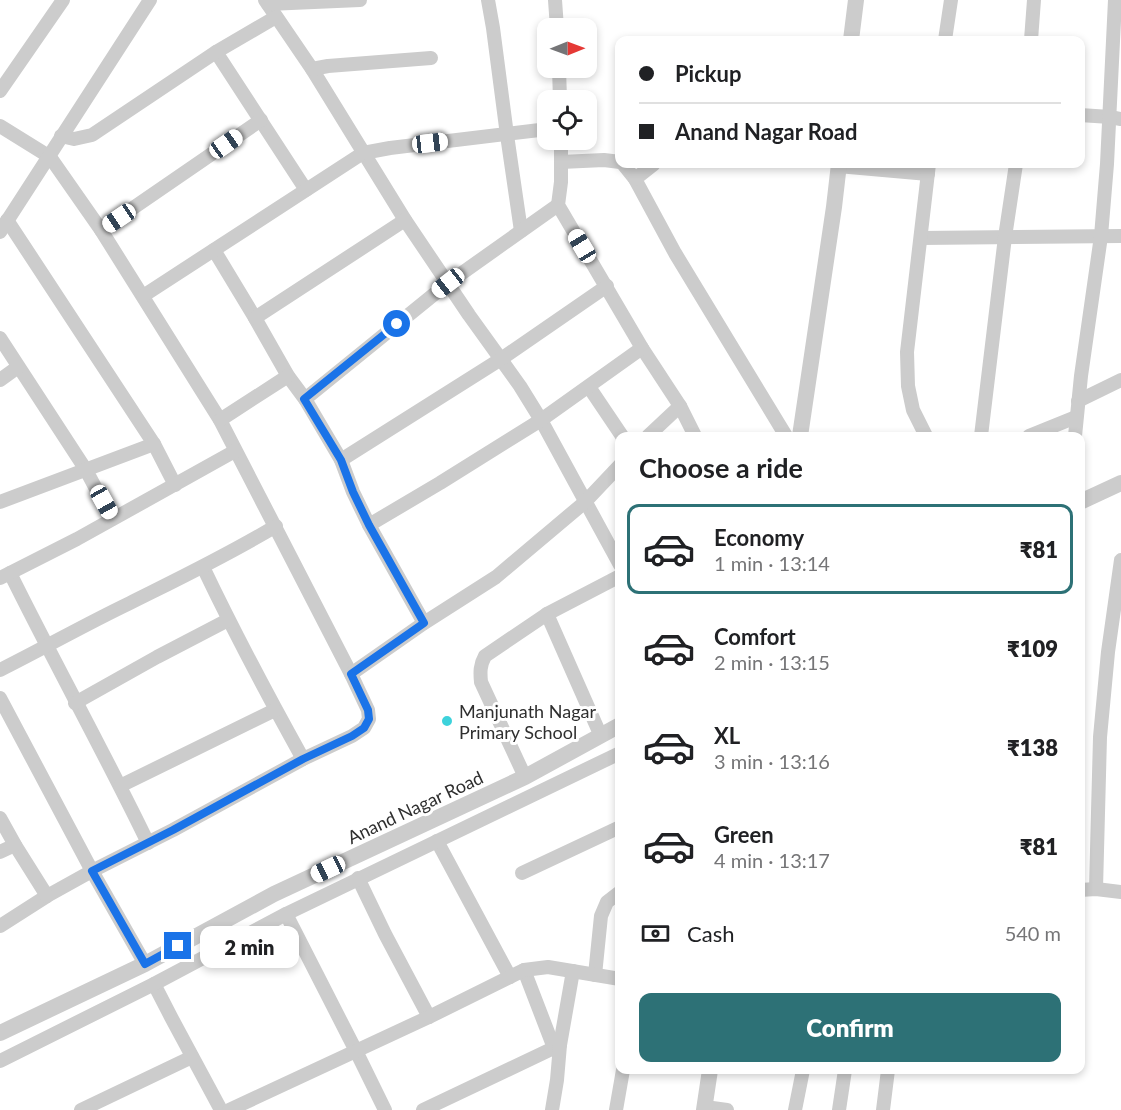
<!DOCTYPE html>
<meta charset="utf-8">
<style>
body{margin:0;font-family:Lato,sans-serif;background:#f2f2f2;color:#202124;height:100vh;display:flex;flex-direction:column;font-size:22px;white-space:nowrap}
*{box-sizing:border-box;margin:0}
p{font-size:20px;color:#757577}
.icon{flex:none;width:33px;height:33px;fill:none;stroke:currentColor;stroke-width:2;stroke-linecap:round;stroke-linejoin:round}
.map{position:relative;flex:1;overflow:hidden}
.drawer{position:absolute;left:615px;top:432px;width:470px;height:642px;display:flex;flex-direction:column;background:#fff;border-radius:12px;box-shadow:0 3px 9px #0003}
.drawer>*{flex:none}
.top-card{position:absolute;left:615px;top:36px;width:470px;height:132px;border-radius:12px;box-shadow:0 3px 9px #0003;display:grid;align-content:center;height:132px;padding:0 24px;background:#fff}
.needle{width:39px;rotate:89deg}
.buttons{position:absolute;left:537px;top:18px;display:grid;gap:12px}
.buttons a{display:grid;place-items:center;width:60px;height:60px;border-radius:12px;background:#fff;box-shadow:0 3px 9px #0003;font-size:30px}
.end{position:absolute;width:27px;height:27px;margin:-14px;border:8px solid #1a73e8;background:#fff;box-shadow:0 0 0 3px #fff}
.from{border-radius:50%}
.bubble{position:absolute;height:42px;border-radius:12px;background:#fff;box-shadow:0 3px 9px #0003;font-size:20px;font-weight:800;line-height:42px;text-align:center}
.car{position:absolute;width:18px;height:36px;margin:-18px -9px;border-radius:8px;box-shadow:0 0 4px 2px #0007;background:linear-gradient(#fff 24%,#345 0 40%,#fff 0 76%,#345 0 86%,#fff 0)}
.top-card b{display:flex;align-items:center;gap:21px;height:57px;font-size:22px}
.top-card b+b{border-top:2px solid #e0e0e0}
.top-card i{width:15px;height:15px;background:#202124}
ul{padding:0;list-style:none}
li{display:flex;align-items:center;gap:18px;height:90px;margin:0 12px 9px;padding:0 12px;border:3px solid transparent;border-radius:12px}
li div{flex:1}
li b{display:block;font-size:22px}
li em{font-style:normal;font-weight:800}
li.current{border-color:#2d7176}
li>.icon{width:54px;height:54px;stroke-width:1.5}
h2{padding:0 24px;font-size:27px;line-height:72px}
.pay{display:flex;align-items:center;gap:15px;height:66px;padding:0 24px;font-size:22px}
.pay p{margin-inline-start:auto}
.primary-button{display:flex;gap:12px;margin-top:auto;padding:12px 24px}
.primary-button a{flex:1;height:69px;border-radius:12px;background:#2d7176;color:#fff;font-size:24px;font-weight:800;line-height:69px;text-align:center}
.map>svg:first-child{display:block}
.lines{fill:none;stroke-linecap:round;stroke-linejoin:round}
.minor{stroke:#ccc;stroke-width:14}
.tertiary{stroke:#ccc;stroke-width:16}
.route{stroke:#1a73e8;stroke-width:8}
.poi-dot{fill:#3dd2db;stroke:#fff;stroke-width:2}
.labels{text-anchor:middle;dominant-baseline:central;stroke-width:6;stroke-linejoin:round;paint-order:stroke}
.poi-label{font-size:18px;fill:#2f2f2f;stroke:#fff;text-anchor:start}
.street-label{font-size:18px;fill:#2f2f2f;stroke:#fff}
</style>
<div class="map">
<svg width="1121" height="1110" viewBox="0 0 1121 1110">
<rect width="100%" height="100%" fill="#fff"/>
<g class="lines">
<!-- minor -->
<g class="minor">
<path d="M265,0L312,69L405,220L469,315L520,386L541,420L620,565"/>
<path d="M488,0L493,28L507,135L521,231"/>
<path d="M555,0L557,28"/>
<path d="M268,4L360,0"/>
<path d="M945,40L951,0"/>
<path d="M1031,40L1034,0"/>
<path d="M216,52L306,190"/>
<path d="M559,68L560,100"/>
<path d="M312,69L328,66L431,58"/>
<path d="M0,91L63,0"/>
<path d="M1080,115L1110,117L1121,119"/>
<path d="M0,126L50,157L101,230L220,420L351,674L368,710L369,719L364,728L352,736L303,759L173,830L92,871L47,896L0,926"/>
<path d="M61,136L74,139L92,135L216,52L276,17"/>
<path d="M561,140V182L558,205L642,348L680,406L695,436"/>
<path d="M561,162L604,160L620,162"/>
<path d="M623,164L635,179L675,253L786,436"/>
<path d="M838,166L928,174"/>
<path d="M635,179L654,164"/>
<path d="M7,220L154,444L175,485"/>
<path d="M101,230L261,120"/>
<path d="M0,232L150,0"/>
<path d="M921,238L1121,236"/>
<path d="M214,250L255,318L288,376L305,399L341,460L353,492L369,525L424,623"/>
<path d="M143,296L363,153L390,148L548,129"/>
<path d="M255,318L405,220"/>
<path d="M0,338L86,470L112,519"/>
<path d="M0,380L18,367"/>
<path d="M589,387L622,436"/>
<path d="M305,399L448,283L558,205"/>
<path d="M1078,401L1121,380"/>
<path d="M220,420L288,376"/>
<path d="M648,436L680,406"/>
<path d="M926,436L913,410L908,386L907,352L929,164"/>
<path d="M981,436L1005,237L1016,164"/>
<path d="M1029,436L1076,417"/>
<path d="M1075,436L1081,376L1101,236L1107,164L1115,0"/>
<path d="M341,460L501,359L607,286"/>
<path d="M0,502L154,444"/>
<path d="M369,525L440,483L541,420L642,348"/>
<path d="M203,567C234,632 268,696 303,759"/>
<path d="M10,573C55,664 104,752 148,843"/>
<path d="M0,578L77,539L235,451"/>
<path d="M547,614L600,734"/>
<path d="M0,670C44,648 86,624 130,603C180,578 228,555 276,526"/>
<path d="M351,674L424,623L496,577L585,502L620,465"/>
<path d="M0,698L92,871L145,964"/>
<path d="M75,703L157,657L228,620"/>
<path d="M525,777L481,682C480,672 480,665 485,656L547,614L620,576"/>
<path d="M120,786L275,710"/>
<path d="M0,818L15,845L47,896"/>
<path d="M437,841L510,977"/>
<path d="M0,852L15,845"/>
<path d="M522,873L620,827"/>
<path d="M358,878L385,934L429,1017"/>
<path d="M1096,889L1100,737L1108,652L1121,560"/>
<path d="M1080,890L1096,889L1121,892"/>
<path d="M286,914L356,1051L385,1110"/>
<path d="M524,970L554,1048"/>
<path d="M595,975L601,916L607,902L620,892"/>
<path d="M154,984L171,1017L221,1110"/>
<path d="M0,1061L154,984L286,914L620,753"/>
<path d="M705,1107L727,1110"/>
<path d="M81,1110L192,1057"/>
<path d="M229,1110L429,1017L524,970L548,967L620,979"/>
<path d="M423,1110L560,1045"/>
<path d="M552,1110L557,1080L560,1045L573,971"/>
<path d="M616,1110L623,1070"/>
<path d="M795,1110L803,1070"/>
<path d="M839,1110L845,1070"/>
<path d="M883,1110L888,1070"/>
</g>
<!-- tertiary -->
<g class="tertiary">
<path d="M851,40L856,0"/>
<path d="M800,436L834,207L839,164"/>
<path d="M1080,502L1121,483"/>
<path d="M0,1033L145,964L274,894L525,777L620,725"/>
<path d="M704,1110L710,1070"/>
</g>
</g>
<g class="lines">
<!-- route -->
<path class="route" d="M178,946L145,964L92,871L173,830L303,759L352,736L364,728L369,719L368,710L351,674L424,623L369,525L353,492L341,460L304,399L397,324"/>
</g>
<!-- markers -->
<circle class="poi-dot" cx="447" cy="721" r="6"/>
<g class="labels">
<!-- poi labels -->
<g class="poi-label">
<text x="459" y="711">Manjunath Nagar<tspan x="459" dy="21">Primary School</tspan></text>
</g>
<!-- street labels -->
<g class="street-label">
<text transform="translate(415 807) rotate(-25)">Anand Nagar Road</text>
</g>
</g>
</svg>
<div class="buttons">
<a><svg class="needle" viewBox="-14 -14 28 28"><path d="M0-13l5 13h-10z" fill="#e53935"/><path d="M0 13l5-13h-10z" fill="#757577"/></svg></a>
<a><svg class="icon" aria-label="locate" viewBox="0 0 24 24"><circle cx="12" cy="12" r="6"/><path d="M12 2v4M12 18v4M2 12h4M18 12h4"/></svg></a>
</div>
<i class="end from" style="left:397px;top:324px"></i>
<i class="end" style="left:178px;top:946px"></i>
<div class="bubble" style="left:200px;top:926px;width:99px">2 min</div>
<i class="car" style="left:430px;top:143px;rotate:83deg"></i>
<i class="car" style="left:226px;top:144px;rotate:55deg"></i>
<i class="car" style="left:119px;top:218px;rotate:236deg"></i>
<i class="car" style="left:582px;top:246px;rotate:329deg"></i>
<i class="car" style="left:448px;top:283px;rotate:232deg"></i>
<i class="car" style="left:104px;top:502px;rotate:151deg"></i>
<i class="car" style="left:328px;top:869px;rotate:245deg"></i>
<div class="top-card">
<b><i class="from"></i>Pickup</b>
<b><i></i>Anand Nagar Road</b>
</div>
<section class="drawer">
<h2>Choose a ride</h2>
<ul>
<li class="current"><svg class="icon" aria-label="car" viewBox="0 0 24 24"><path d="M5 17H2v-5l4-1 3-4h7l3 4 3 1v5h-3M9 17h6M6 11h13"/><circle cx="7" cy="17" r="2"/><circle cx="17" cy="17" r="2"/></svg><div><b>Economy</b><p>1 min · 13:14</p></div><em>₹81</em></li>
<li><svg class="icon" aria-label="car" viewBox="0 0 24 24"><path d="M5 17H2v-5l4-1 3-4h7l3 4 3 1v5h-3M9 17h6M6 11h13"/><circle cx="7" cy="17" r="2"/><circle cx="17" cy="17" r="2"/></svg><div><b>Comfort</b><p>2 min · 13:15</p></div><em>₹109</em></li>
<li><svg class="icon" aria-label="car" viewBox="0 0 24 24"><path d="M5 17H2v-5l4-1 3-4h7l3 4 3 1v5h-3M9 17h6M6 11h13"/><circle cx="7" cy="17" r="2"/><circle cx="17" cy="17" r="2"/></svg><div><b>XL</b><p>3 min · 13:16</p></div><em>₹138</em></li>
<li><svg class="icon" aria-label="car" viewBox="0 0 24 24"><path d="M5 17H2v-5l4-1 3-4h7l3 4 3 1v5h-3M9 17h6M6 11h13"/><circle cx="7" cy="17" r="2"/><circle cx="17" cy="17" r="2"/></svg><div><b>Green</b><p>4 min · 13:17</p></div><em>₹81</em></li>
</ul>
<div class="pay"><svg class="icon" aria-label="cash" viewBox="0 0 24 24"><path d="M3 7h18v10H3z"/><circle cx="12" cy="12" r="2"/></svg>Cash<p>540 m</p></div>
<div class="primary-button"><a>Confirm</a></div>
</section>
</div>
